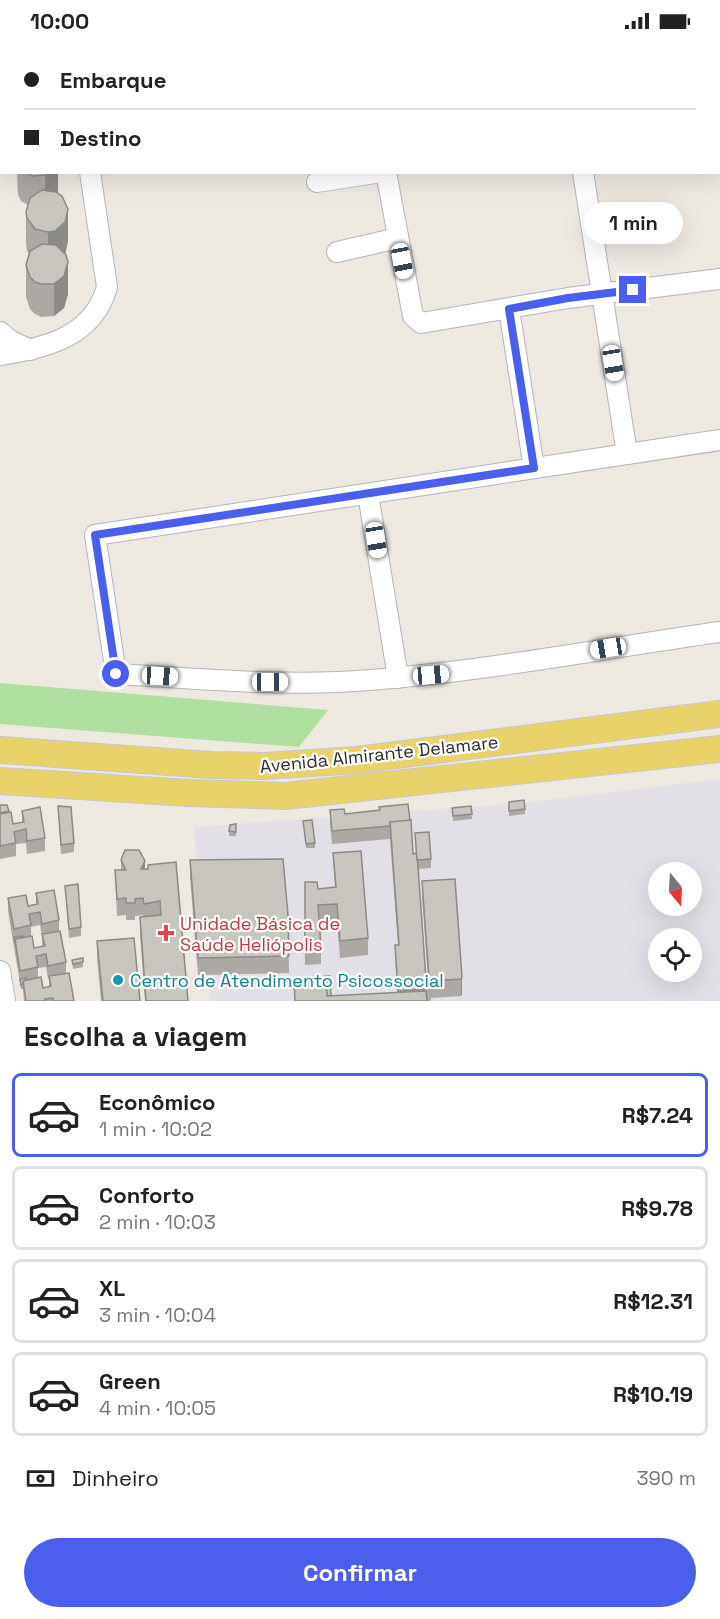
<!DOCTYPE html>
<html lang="pt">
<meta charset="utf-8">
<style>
body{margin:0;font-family:"Space Grotesk",sans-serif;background:#f6f6f6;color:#222;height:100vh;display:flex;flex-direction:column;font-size:22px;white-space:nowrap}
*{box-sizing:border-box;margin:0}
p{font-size:20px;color:#767676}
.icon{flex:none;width:33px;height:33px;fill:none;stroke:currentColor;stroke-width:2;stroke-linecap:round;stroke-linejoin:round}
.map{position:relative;height:959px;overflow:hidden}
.details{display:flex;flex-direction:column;background:#fff;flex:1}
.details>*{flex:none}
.guide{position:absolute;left:0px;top:0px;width:720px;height:132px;box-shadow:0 6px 24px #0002;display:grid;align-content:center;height:132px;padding:0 24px;background:#fff}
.needle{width:39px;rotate:162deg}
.buttons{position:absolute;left:648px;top:820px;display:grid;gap:12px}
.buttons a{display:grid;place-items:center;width:54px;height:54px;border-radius:50%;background:#fff;box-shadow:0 6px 24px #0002;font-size:30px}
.end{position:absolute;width:27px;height:27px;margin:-14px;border:8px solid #4b5fee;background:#fff;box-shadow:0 0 0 3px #fff}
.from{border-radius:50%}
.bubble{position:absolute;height:42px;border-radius:21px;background:#fff;box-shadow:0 6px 24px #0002;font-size:20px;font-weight:700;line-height:42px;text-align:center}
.car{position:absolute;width:18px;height:36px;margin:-18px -9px;border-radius:8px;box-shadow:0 0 4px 2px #0007;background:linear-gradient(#fff 24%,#345 0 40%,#fff 0 76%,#345 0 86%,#fff 0)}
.guide b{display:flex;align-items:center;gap:21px;height:57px;font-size:22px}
.guide b+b{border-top:2px solid #e0e0e0}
.guide i{width:15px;height:15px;background:#222}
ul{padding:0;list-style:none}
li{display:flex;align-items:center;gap:18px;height:84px;margin:0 12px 9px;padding:0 12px;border:3px solid #e0e0e0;border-radius:9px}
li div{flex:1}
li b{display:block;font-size:22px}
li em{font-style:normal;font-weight:700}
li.current{border-color:#4b5fee}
li>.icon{width:54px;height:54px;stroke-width:1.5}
h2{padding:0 24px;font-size:27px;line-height:72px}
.pay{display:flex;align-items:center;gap:15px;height:66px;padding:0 24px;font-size:22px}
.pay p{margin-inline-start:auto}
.primary-button{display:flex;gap:12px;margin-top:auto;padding:12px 24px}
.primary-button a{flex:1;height:69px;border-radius:36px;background:#4b5fee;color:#fff;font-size:24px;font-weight:700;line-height:69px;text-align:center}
.status{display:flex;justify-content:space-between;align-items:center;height:42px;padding:0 30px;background:#fff;direction:ltr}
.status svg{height:16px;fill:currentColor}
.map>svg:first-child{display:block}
.industrial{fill:#e2dfe6;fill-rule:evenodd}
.green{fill:#b1dfa0}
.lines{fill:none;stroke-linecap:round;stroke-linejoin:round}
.minor-casing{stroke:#b3b5be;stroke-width:22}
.major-casing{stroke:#c8c8c8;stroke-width:28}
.minor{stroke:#fff;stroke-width:20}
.major{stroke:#e8d36a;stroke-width:26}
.wall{fill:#aca9a4;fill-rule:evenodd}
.shaded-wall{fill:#8c8a86}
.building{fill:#c8c5bf;stroke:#8c8a86;stroke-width:1.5}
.route{stroke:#4b5fee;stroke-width:8}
.health-dot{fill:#e0444e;stroke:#fff;stroke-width:2}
.culture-dot{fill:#0f9aa8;stroke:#fff;stroke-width:2}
.labels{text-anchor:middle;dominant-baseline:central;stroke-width:4.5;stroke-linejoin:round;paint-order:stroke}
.street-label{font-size:18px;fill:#2c2c2c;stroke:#fff}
.health-label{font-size:18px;fill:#be3a42;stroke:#fff;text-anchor:start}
.culture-label{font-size:18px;fill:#0d838f;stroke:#fff;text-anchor:start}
</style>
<div class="status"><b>10:00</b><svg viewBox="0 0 49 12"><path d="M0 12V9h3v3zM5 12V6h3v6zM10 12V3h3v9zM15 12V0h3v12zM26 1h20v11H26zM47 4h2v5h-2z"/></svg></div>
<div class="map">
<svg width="720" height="959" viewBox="0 0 720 959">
<rect width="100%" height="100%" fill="#ede8e0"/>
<!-- industrial -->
<path class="industrial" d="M720,737V959H210L194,785L523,761ZM658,831H692V864H658ZM658,897H692V930H658Z"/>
<!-- green -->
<path class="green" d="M0,641L328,668L299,705L0,682Z"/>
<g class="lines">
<!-- minor casing -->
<g class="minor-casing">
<g id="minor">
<path d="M70,0V2"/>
<path d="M563,0V2"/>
<path d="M48,2L49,0"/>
<path d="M685,2L695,0"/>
<path d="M386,130L413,274L421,281L568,256L720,237"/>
<path d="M583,130L627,412"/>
<path d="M317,140L381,130"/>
<path d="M337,210L398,196"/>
<path d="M509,267L534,426"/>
<path d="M0,290L11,299L31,308"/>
<path d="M0,313C46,306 93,295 107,245L90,130"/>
<path d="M720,398L95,493L116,632C189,636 264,643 338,640C466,633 593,608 720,590"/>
<path d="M368,452L398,636"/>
<path d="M0,929L5,959"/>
</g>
</g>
<!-- major casing -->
<g class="major-casing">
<g id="major">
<path d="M0,708L211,723L265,724L357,718L720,672"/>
<path d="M0,739L189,751L285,754L720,707"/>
</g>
</g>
<!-- minor -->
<use href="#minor" class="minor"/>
<!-- major -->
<use href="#major" class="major"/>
</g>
<!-- wall -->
<g class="wall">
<path d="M2,48V113L0,111V49Z"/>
<path d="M17,130H58V151L68,199L65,212L68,252L64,266L54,274L41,275L35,272L30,267L26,255V223L29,211L27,209L26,202V170L28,163L21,159L18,153Z"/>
<path d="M509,760L525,767V772L509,774Z"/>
<path d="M0,763H7L9,771L13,782L22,780V769L45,796V809L27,812L26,801L16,802V814L0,817Z"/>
<path d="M58,764L74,801V810L61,812Z"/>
<path d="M471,764L472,777L453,779L452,766Z"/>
<path d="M330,768L345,772L379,768L413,812H416L415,791L431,817V826L418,827L426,937L428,936L422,856V839L455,837L462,952L461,954L431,956V959H294V940L331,954L397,951L395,903H398L390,797L332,802L330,781Z"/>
<path d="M303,779L315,801V806H306Z"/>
<path d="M236,782V794H229V789Z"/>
<path d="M333,811L368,896V913L340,916L337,879L319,880L321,905V922L305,923V840L318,847L335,846Z"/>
<path d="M121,818L145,827L176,820L188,959H145L140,892V875H143V873L135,874V878H126V873L117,874L115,828H121Z"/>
<path d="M190,818L288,873L289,931L198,933L190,835Z"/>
<path d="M65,844L81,885V894L69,896Z"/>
<path d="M36,851L59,878V889L66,920V931L74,959H24L23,947H21L8,869V856L28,864L36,863ZM40,883L42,895V894V904L34,906L31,894V885ZM46,925L48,937L49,936V944L43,946L38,936V926Z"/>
<path d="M97,899L140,959H101L97,916Z"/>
<path d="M83,916V925L73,927L72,918Z"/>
</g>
<!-- shaded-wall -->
<g class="shaded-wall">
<path d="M49,130H58V151L51,162L45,165V133Z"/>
<path d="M68,167V199L65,213L48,222V190Z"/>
<path d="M68,220V252L64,266L54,274V242Z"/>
<path d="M145,819V836L141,827Z"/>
<path d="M462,935V952L461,954V937Z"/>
</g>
<!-- building -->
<g class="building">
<path d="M2,48V80L0,79V49Z"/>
<path d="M27,130H49L45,133L32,134Z"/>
<path d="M42,148L56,150L62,154L68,167L65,180L55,189L48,190L35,187L27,176L26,170L30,156Z"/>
<path d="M42,202L56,203L66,213L68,220L64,234L54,242H41L35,240L30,235L26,223L30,209Z"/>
<path d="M524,758L525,767L509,769V760Z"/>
<path d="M408,762L410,779L390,780V784L332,789L330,768L344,767L345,772L380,768L379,765Z"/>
<path d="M0,763H7L9,769L0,771Z"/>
<path d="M58,764L71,765L74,801L61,803Z"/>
<path d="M471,764L472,772L453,774L452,766Z"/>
<path d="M40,765L45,796L27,799L26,787L14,790L16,801L0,804V772L11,770L13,782L24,780L22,769Z"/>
<path d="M312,778L315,801L306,802L303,779Z"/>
<path d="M411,778L413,812L417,811L426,937L429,936L422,839L455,837L462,935L461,937L431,939V943L426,944V947L398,949L395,903H399L390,780Z"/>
<path d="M236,782V790L229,789L230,783Z"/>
<path d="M429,790L431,817L417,818L415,791Z"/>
<path d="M125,808H139L145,819L141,827H148V823L176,820L188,959H146L140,875L161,873L160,859L144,862L143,856L135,857V861H126V856L117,857L115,828H126L121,818Z"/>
<path d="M361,809L368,896L340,899L337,862L318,863L321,905L305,906V840H317L318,847L336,845L333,811Z"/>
<path d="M283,817L288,873L289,914L198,916L190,818Z"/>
<path d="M78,842L81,885L69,887L65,844Z"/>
<path d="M54,848L59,878L42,882L40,870L29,872L31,883L14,887L8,856L26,853L28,864L38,862L36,851Z"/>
<path d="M60,889L66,920L48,924L46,912L36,914L38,925L20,929L15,897L32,894L34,906L45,904L42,892Z"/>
<path d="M23,894L24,895L15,897V900L14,895Z"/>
<path d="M134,896L140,959H103L97,899Z"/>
<path d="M83,916V920L73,922L72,918Z"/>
<path d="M69,931L74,959H53V956L45,957V959H26L23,939L41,935L43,946L51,944L49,934Z"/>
<path d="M325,934H330L331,954H327Z"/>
<path d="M26,936V938L23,939V942L21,943L20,937Z"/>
<path d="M326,938L327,954L426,949L427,959H295L294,940Z"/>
</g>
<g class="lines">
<!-- route -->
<path class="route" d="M116,632L95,493L534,426L509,267L568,256L633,248"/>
</g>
<!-- markers -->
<path class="health-dot" d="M163 882h6v6h6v6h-6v6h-6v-6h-6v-6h6z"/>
<circle class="culture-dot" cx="118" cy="938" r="6"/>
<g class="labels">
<!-- street labels -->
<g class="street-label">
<text transform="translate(379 712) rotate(-6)">Avenida Almirante Delamare</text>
</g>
<!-- health labels -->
<g class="health-label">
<text x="180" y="881">Unidade Básica de<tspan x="180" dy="21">Saúde Heliópolis</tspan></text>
</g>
<!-- culture labels -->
<g class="culture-label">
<text x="130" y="938">Centro de Atendimento Psicossocial</text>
</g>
</g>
</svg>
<div class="buttons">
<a><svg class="needle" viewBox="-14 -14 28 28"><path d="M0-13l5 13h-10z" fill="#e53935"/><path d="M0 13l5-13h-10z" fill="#767676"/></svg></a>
<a><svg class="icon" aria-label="locate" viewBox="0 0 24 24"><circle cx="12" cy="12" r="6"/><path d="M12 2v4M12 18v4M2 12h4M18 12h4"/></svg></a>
</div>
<i class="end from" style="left:116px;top:632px"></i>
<i class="end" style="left:633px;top:248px"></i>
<div class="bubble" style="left:584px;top:160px;width:99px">1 min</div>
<i class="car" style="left:402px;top:219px;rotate:169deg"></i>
<i class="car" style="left:613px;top:321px;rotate:171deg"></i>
<i class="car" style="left:376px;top:498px;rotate:171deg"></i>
<i class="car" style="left:608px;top:606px;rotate:261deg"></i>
<i class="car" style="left:431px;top:633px;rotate:85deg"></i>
<i class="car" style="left:160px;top:634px;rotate:93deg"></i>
<i class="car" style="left:270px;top:640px;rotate:90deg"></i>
<div class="guide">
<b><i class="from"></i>Embarque</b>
<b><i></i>Destino</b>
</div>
</div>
<section class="details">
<h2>Escolha a viagem</h2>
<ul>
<li class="current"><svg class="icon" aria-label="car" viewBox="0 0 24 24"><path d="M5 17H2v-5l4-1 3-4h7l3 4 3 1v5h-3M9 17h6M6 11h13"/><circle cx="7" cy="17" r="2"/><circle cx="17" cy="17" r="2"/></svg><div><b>Econômico</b><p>1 min · 10:02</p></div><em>R$7.24</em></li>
<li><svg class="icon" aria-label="car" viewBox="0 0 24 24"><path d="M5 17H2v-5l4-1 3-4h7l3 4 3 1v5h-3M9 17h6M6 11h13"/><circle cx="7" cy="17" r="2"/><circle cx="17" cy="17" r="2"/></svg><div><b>Conforto</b><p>2 min · 10:03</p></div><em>R$9.78</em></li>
<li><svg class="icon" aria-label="car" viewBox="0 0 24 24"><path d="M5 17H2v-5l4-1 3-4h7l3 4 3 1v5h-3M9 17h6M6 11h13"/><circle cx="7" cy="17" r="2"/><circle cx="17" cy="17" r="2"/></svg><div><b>XL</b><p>3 min · 10:04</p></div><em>R$12.31</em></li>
<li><svg class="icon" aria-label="car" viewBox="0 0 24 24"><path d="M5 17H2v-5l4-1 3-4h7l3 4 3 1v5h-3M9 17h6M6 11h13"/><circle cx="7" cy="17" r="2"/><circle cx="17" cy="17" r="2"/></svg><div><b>Green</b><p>4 min · 10:05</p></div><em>R$10.19</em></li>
</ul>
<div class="pay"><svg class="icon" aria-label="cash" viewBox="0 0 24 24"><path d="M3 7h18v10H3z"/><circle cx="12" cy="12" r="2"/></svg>Dinheiro<p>390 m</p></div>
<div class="primary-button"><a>Confirmar</a></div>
</section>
